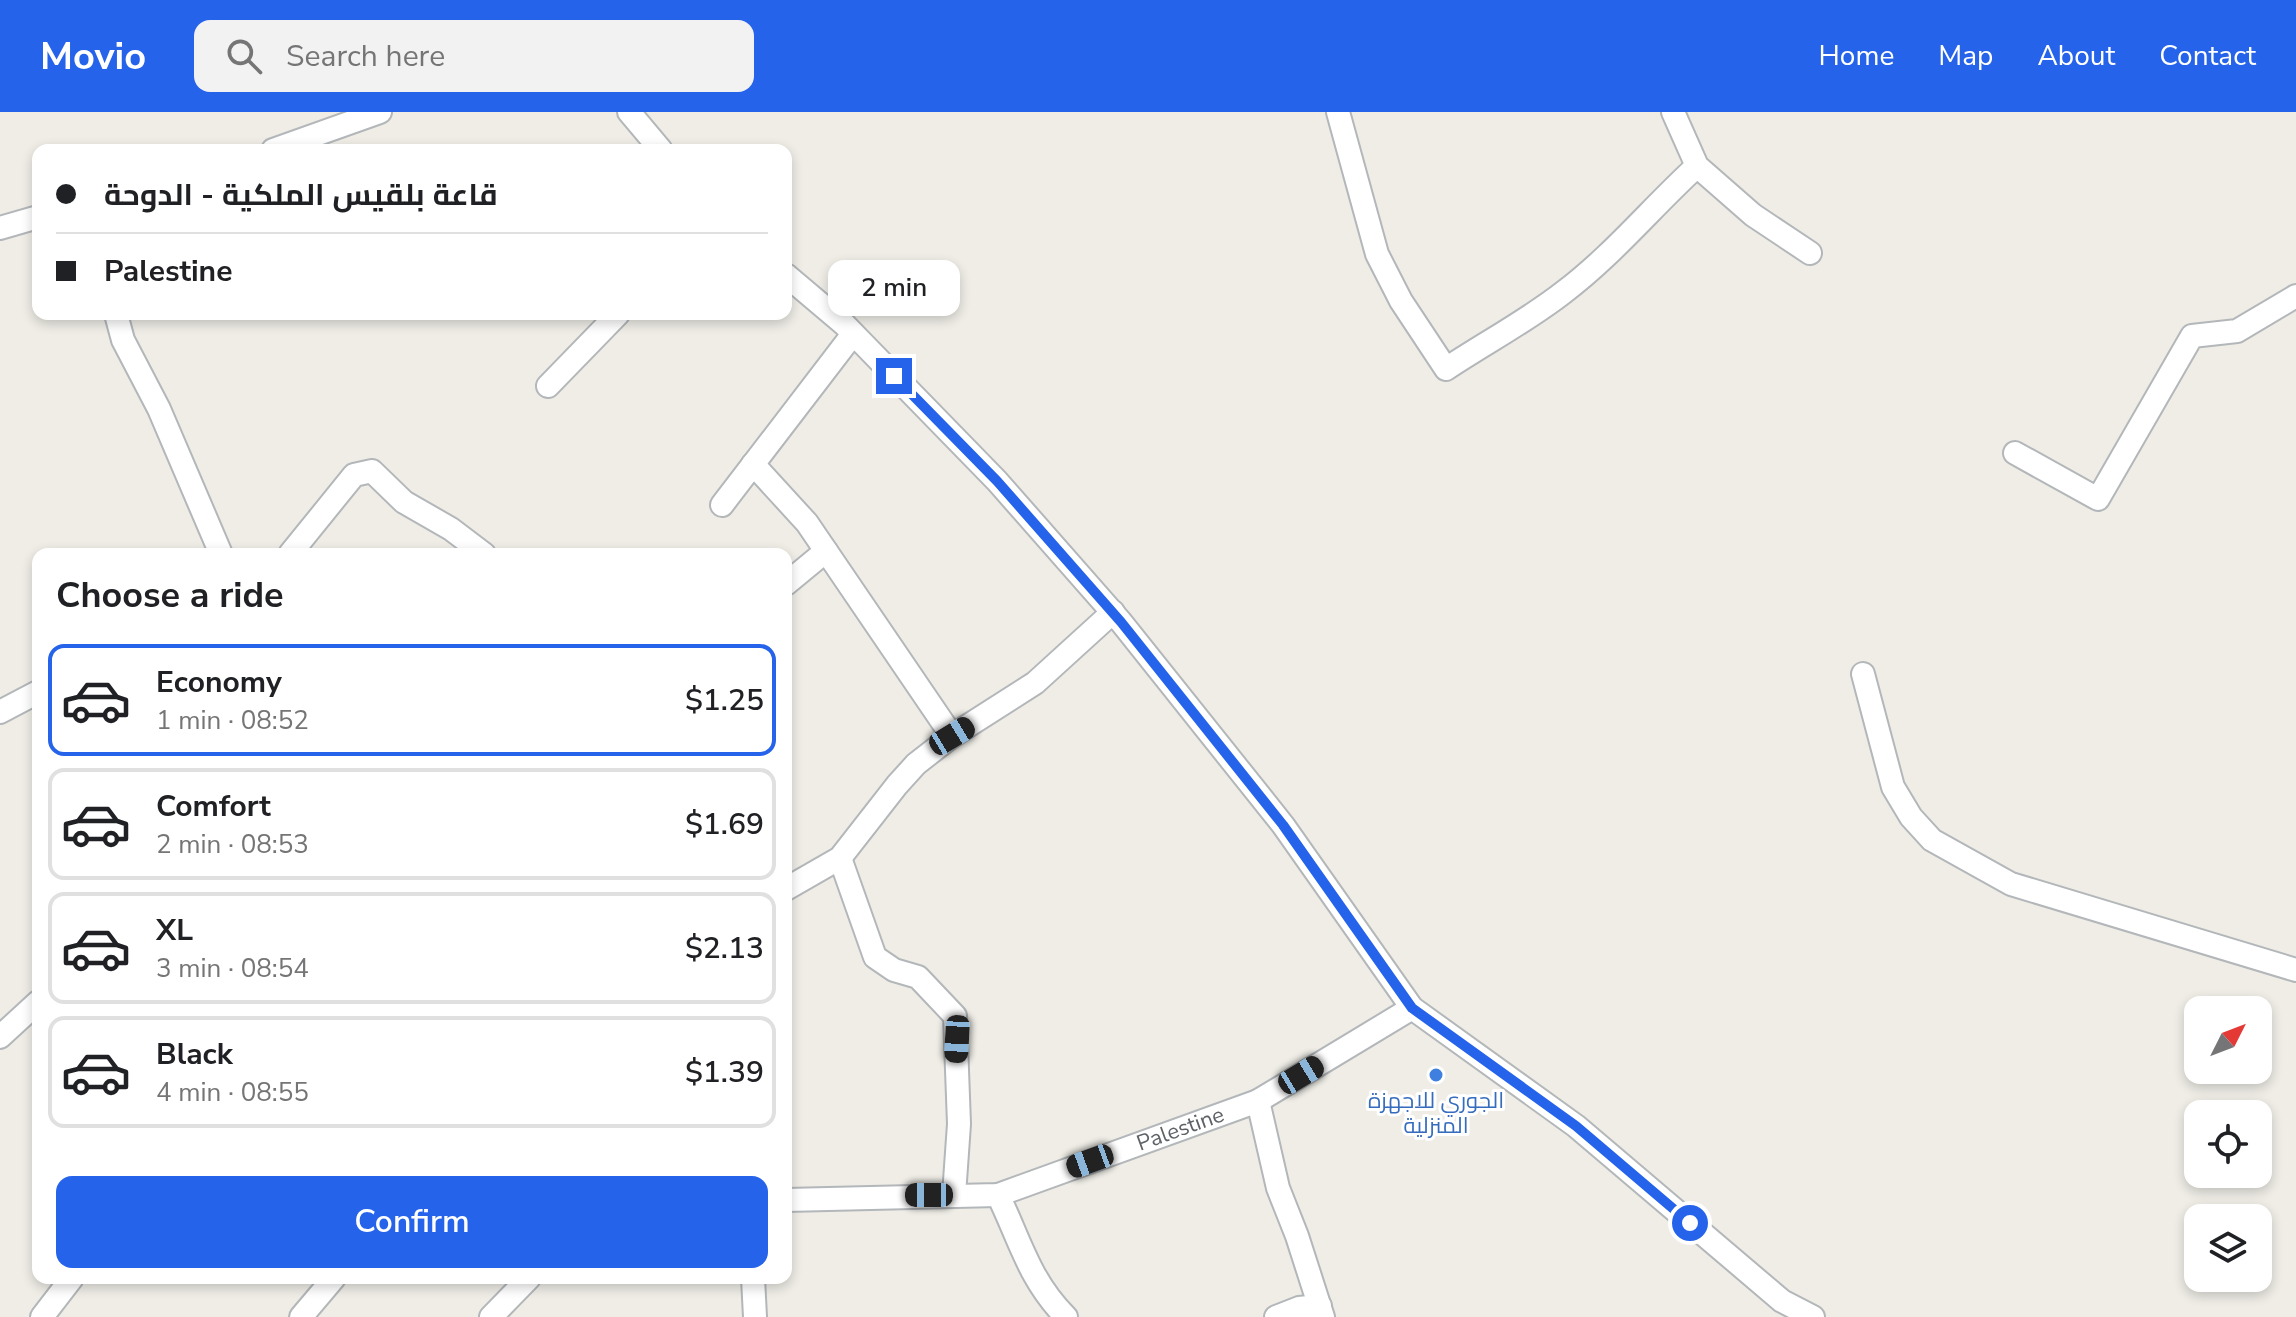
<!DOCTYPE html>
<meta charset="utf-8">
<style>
body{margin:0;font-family:"Nunito Sans",Cairo,sans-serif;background:#f2f2f2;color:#202124;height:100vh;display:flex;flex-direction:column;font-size:30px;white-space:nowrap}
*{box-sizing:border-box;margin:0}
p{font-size:26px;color:#757577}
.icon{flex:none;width:44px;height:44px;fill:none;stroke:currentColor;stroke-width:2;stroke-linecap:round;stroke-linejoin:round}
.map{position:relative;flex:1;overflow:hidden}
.drawer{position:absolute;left:32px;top:436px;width:760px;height:736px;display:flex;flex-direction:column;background:#fff;border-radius:16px;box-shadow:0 4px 12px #0003}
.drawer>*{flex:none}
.banner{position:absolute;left:32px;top:32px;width:760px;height:176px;border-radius:16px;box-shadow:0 4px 12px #0003;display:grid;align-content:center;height:176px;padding:0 24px;background:#fff}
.needle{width:52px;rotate:48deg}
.fabs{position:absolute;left:2184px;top:884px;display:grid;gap:16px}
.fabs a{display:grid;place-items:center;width:88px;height:88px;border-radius:16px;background:#fff;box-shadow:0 4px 12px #0003;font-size:40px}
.end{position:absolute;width:36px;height:36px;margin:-18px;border:10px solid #2563eb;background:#fff;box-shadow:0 0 0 4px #fff}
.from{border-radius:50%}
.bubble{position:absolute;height:56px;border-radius:16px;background:#fff;box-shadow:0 4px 12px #0003;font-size:26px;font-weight:600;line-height:56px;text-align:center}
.car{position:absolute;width:24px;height:48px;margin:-24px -12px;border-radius:10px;box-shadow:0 0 6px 2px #0007;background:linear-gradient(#222 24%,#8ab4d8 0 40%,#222 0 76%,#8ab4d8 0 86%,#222 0)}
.banner b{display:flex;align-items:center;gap:28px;height:76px;font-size:30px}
.banner b+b{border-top:2px solid #e0e0e0}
.banner i{width:20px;height:20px;background:#202124}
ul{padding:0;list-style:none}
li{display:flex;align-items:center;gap:24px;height:112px;margin:0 16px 12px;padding:0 8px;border:4px solid #e0e0e0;border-radius:16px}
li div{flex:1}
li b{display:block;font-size:30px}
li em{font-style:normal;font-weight:600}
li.selected{border-color:#2563eb}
li>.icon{width:72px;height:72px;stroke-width:1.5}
h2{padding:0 24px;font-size:36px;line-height:96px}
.action{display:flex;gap:16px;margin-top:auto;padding:16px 24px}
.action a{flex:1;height:92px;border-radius:16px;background:#2563eb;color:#fff;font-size:32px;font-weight:600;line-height:92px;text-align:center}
header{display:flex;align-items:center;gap:48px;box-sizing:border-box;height:112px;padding:0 40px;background:#2563eb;color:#fff}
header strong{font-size:38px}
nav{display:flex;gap:44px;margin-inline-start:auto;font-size:28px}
.search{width:560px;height:72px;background:#f2f2f2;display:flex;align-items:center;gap:20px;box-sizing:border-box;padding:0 28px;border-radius:16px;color:#757577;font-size:30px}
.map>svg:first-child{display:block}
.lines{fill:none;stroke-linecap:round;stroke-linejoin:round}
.minor-casing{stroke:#b3b7ba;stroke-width:26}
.minor{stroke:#fff;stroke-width:22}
.route{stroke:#2563eb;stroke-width:10}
.shop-dot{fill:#3f7fe0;stroke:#fff;stroke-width:3}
.labels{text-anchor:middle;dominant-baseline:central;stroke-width:6;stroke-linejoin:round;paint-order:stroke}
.shop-label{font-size:22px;fill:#366cbe;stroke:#fff}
.street-label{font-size:22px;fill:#5e6266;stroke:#fff}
</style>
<header>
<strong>Movio</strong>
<div class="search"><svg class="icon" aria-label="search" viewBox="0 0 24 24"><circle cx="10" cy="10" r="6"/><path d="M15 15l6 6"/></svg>Search here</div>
<nav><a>Home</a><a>Map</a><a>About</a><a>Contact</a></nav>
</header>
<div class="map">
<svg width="2296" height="1205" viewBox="0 0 2296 1205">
<rect width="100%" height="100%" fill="#efede6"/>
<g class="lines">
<!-- minor casing -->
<g class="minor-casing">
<g id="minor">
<path d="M629,0L661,38"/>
<path d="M1338,0L1377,142L1401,189L1446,257C1485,231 1527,209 1564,180C1613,143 1652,95 1697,54"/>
<path d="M1673,0L1697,54L1753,103L1810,141"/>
<path d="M273,38L380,0"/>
<path d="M0,116L38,105"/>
<path d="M786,163L844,212L997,369L1121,510L1283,713L1412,896L1576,1014L1782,1189L1813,1205"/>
<path d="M116,202L123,228L159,297L221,442"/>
<path d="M548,274L618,202"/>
<path d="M2015,341L2098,387L2192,224L2237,219L2296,184"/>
<path d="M753,352L807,411L952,624"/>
<path d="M722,393L853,222"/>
<path d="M290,442L354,363L372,359L404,390L451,417L484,442"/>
<path d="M786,472L826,439"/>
<path d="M1863,562L1893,675L1911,705L1932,728L2011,772L2296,858"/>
<path d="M0,600L38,580"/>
<path d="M840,746L875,845L894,858L918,865L955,904L959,1012L954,1083"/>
<path d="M786,777L840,746L897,673L916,652L952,624L1035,571L1113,500"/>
<path d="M0,925L38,890"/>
<path d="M1258,989L1278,1076L1297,1124L1323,1205"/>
<path d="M998,1083C1020,1128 1029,1168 1066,1205"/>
<path id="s1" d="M786,1088L998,1083L1258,989L1412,896"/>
<path d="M753,1166L755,1205"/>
<path d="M42,1205L72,1166"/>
<path d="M301,1205L334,1166"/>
<path d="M491,1205L529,1166"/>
<path d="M1276,1205L1299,1196L1320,1194"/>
</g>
</g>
<!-- minor -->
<use href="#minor" class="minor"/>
</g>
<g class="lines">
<!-- route -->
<path class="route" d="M894,264L997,369L1121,510L1283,713L1412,896L1576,1014L1690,1111"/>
</g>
<!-- markers -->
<circle class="shop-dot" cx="1436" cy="963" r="8"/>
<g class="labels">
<!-- shop labels -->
<g class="shop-label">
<text x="1436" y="989">الجوري للاجهزة<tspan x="1436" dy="25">المنزلية</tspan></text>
</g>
<!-- street labels -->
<g class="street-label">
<text stroke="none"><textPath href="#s1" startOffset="406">Palestine</textPath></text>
</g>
</g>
</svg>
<div class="fabs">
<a><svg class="needle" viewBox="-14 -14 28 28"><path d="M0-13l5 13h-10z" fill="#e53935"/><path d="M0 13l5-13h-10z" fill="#757577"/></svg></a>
<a><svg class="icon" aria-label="locate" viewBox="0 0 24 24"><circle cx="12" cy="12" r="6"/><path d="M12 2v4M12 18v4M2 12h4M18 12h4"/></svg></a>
<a><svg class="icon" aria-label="layers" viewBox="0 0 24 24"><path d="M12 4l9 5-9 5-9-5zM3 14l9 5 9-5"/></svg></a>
</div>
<i class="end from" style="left:1690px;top:1111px"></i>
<i class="end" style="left:894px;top:264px"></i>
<div class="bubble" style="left:828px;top:148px;width:132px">2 min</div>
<i class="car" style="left:952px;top:624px;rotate:59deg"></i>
<i class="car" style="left:957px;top:927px;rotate:183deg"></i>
<i class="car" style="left:1301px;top:963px;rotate:59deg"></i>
<i class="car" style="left:1090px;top:1049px;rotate:250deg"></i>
<i class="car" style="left:929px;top:1083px;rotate:270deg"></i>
<div class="banner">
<b><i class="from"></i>قاعة بلقيس الملكية - الدوحة</b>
<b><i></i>Palestine</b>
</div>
<section class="drawer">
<h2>Choose a ride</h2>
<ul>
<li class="selected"><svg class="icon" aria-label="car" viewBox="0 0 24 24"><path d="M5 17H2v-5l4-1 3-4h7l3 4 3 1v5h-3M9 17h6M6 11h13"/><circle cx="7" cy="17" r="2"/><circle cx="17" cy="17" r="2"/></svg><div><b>Economy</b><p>1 min · 08:52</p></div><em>$1.25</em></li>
<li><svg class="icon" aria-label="car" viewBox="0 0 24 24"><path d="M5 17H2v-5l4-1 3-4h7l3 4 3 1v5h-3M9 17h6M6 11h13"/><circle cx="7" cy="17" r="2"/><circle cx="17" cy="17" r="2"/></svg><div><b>Comfort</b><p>2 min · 08:53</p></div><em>$1.69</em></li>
<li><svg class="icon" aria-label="car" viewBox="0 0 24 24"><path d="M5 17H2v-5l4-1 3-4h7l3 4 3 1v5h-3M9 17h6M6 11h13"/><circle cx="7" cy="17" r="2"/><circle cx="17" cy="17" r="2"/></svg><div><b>XL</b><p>3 min · 08:54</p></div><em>$2.13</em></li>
<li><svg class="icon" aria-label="car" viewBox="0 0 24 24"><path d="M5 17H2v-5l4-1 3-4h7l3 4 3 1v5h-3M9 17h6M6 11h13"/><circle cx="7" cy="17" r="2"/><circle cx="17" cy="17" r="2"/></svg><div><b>Black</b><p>4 min · 08:55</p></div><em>$1.39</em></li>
</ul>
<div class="action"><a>Confirm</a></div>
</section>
</div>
